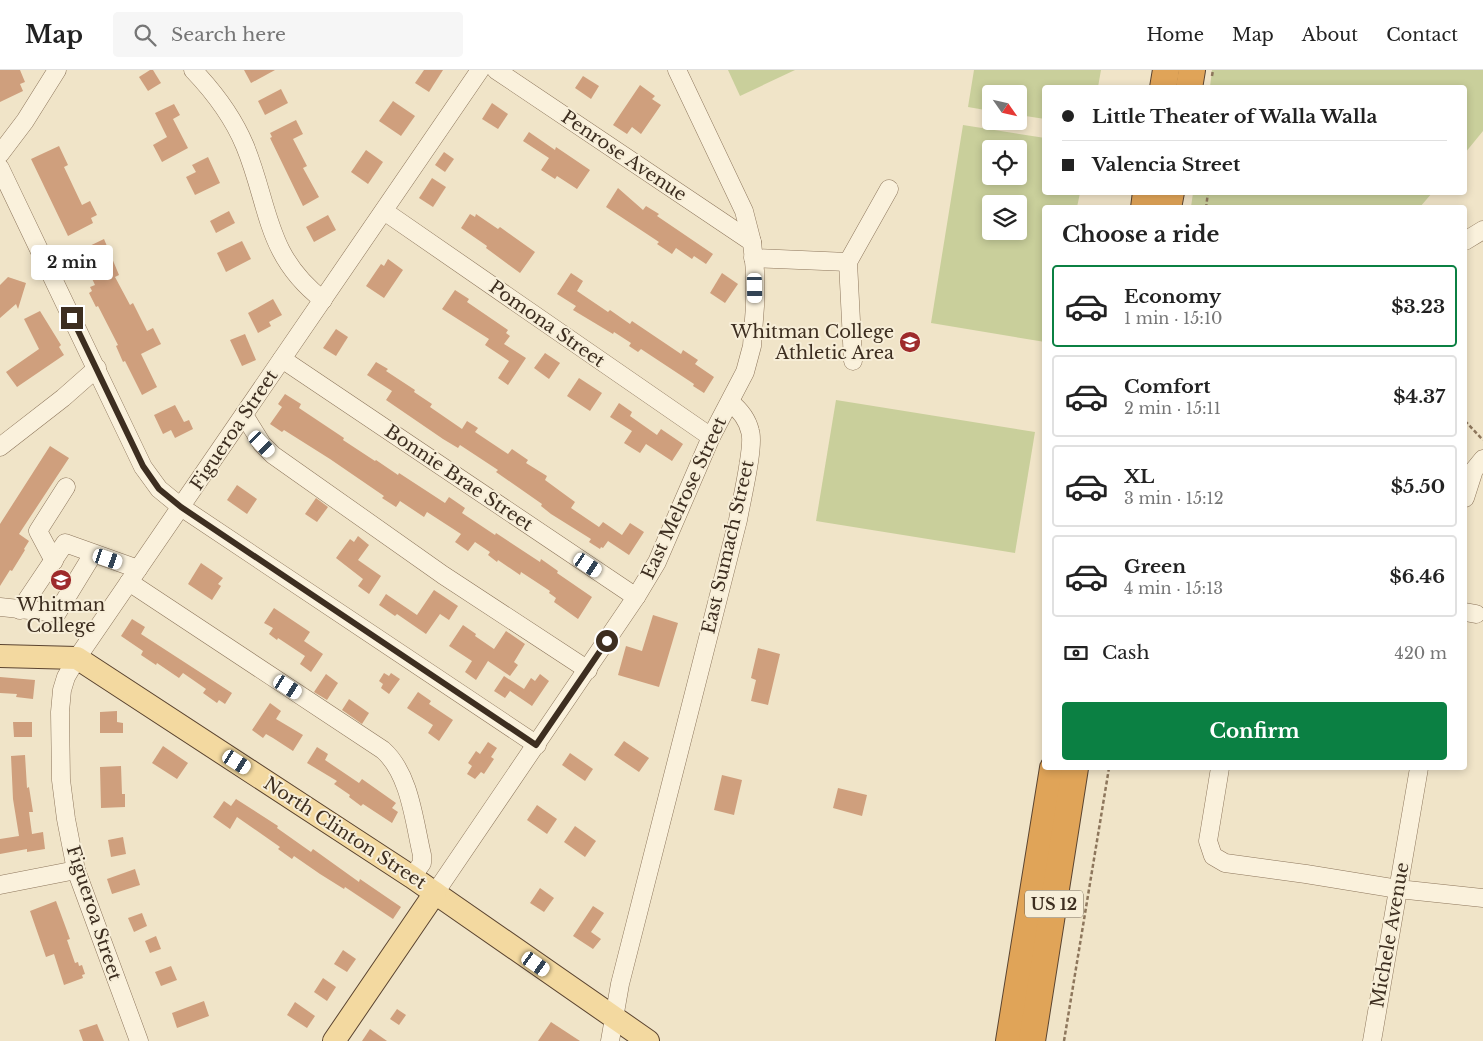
<!DOCTYPE html>
<meta charset="utf-8">
<style>
body{margin:0;font-family:"Libre Baskerville",serif;background:#f6f6f6;color:#222;height:100vh;display:flex;flex-direction:column;font-size:19px;white-space:nowrap}
*{box-sizing:border-box;margin:0}
p{font-size:16px;color:#767676}
.icon{flex:none;width:28px;height:28px;fill:none;stroke:currentColor;stroke-width:2;stroke-linecap:round;stroke-linejoin:round}
.map{position:relative;flex:1;overflow:hidden}
.drawer{position:absolute;left:1042px;top:135px;width:425px;height:565px;display:flex;flex-direction:column;background:#fff;border-radius:5px;box-shadow:0 2px 8px #0003}
.drawer>*{flex:none}
.hud{position:absolute;left:1042px;top:15px;width:425px;height:110px;border-radius:5px;box-shadow:0 2px 8px #0003;display:grid;align-content:center;height:110px;padding:0 20px;background:#fff}
.needle{width:32px;rotate:124deg}
.fabs{position:absolute;left:982px;top:15px;display:grid;gap:10px}
.fabs a{display:grid;place-items:center;width:45px;height:45px;border-radius:5px;background:#fff;box-shadow:0 2px 8px #0003;font-size:25px}
.end{position:absolute;width:22px;height:22px;margin:-11px;border:6px solid #3d2e20;background:#fff;box-shadow:0 0 0 2px #fff}
.from{border-radius:50%}
.bubble{position:absolute;height:35px;border-radius:5px;background:#fff;box-shadow:0 2px 8px #0003;font-size:16px;font-weight:700;line-height:35px;text-align:center}
.car{position:absolute;width:15px;height:30px;margin:-15px -8px;border-radius:6px;box-shadow:0 0 4px 1px #0007;background:linear-gradient(#fff 24%,#345 0 40%,#fff 0 76%,#345 0 86%,#fff 0)}
.hud b{display:flex;align-items:center;gap:18px;height:48px;font-size:19px}
.hud b+b{border-top:1px solid #e0e0e0}
.hud i{width:12px;height:12px;background:#222}
ul{padding:0;list-style:none}
li{display:flex;align-items:center;gap:15px;height:82px;margin:0 10px 8px;padding:0 10px;border:2px solid #e0e0e0;border-radius:5px}
li div{flex:1}
li b{display:block;font-size:19px}
li em{font-style:normal;font-weight:700}
li.selected{border-color:#0b8043}
li>.icon{width:45px;height:45px;stroke-width:1.5}
h2{padding:0 20px;font-size:22px;line-height:60px}
.pay{display:flex;align-items:center;gap:12px;height:55px;padding:0 20px;font-size:19px}
.pay p{margin-inline-start:auto}
.primary-button{display:flex;gap:10px;margin-top:auto;padding:10px 20px}
.primary-button a{flex:1;height:58px;border-radius:5px;background:#0b8043;color:#fff;font-size:20px;font-weight:700;line-height:58px;text-align:center}
header{display:flex;align-items:center;gap:30px;box-sizing:border-box;height:70px;padding:0 25px;background:#fff;border-bottom:1px solid #e0e0e0}
header strong{font-size:24px}
nav{display:flex;gap:28px;margin-inline-start:auto;font-size:18px}
.search{width:350px;height:45px;background:#f6f6f6;display:flex;align-items:center;gap:12px;box-sizing:border-box;padding:0 18px;border-radius:5px;color:#767676;font-size:19px}
.map>svg:first-child{display:block}
.green{fill:#c9cf9b;fill-rule:evenodd}
.building{fill:#cf9f7d}
.lines{fill:none;stroke-linecap:round;stroke-linejoin:round}
.minor-casing{stroke:#8d765c;stroke-width:19}
.major-casing{stroke:#5b4430;stroke-width:24}
.highway-casing{stroke:#5b4430;stroke-width:28}
.path{stroke:#8d765c;stroke-width:2.5;stroke-dasharray:4 2.5;stroke-linecap:butt}
.minor{stroke:#faf1dc;stroke-width:18}
.major{stroke:#f3d9a0;stroke-width:22}
.highway{stroke:#e0a458;stroke-width:26}
.route{stroke:#3d2e20;stroke-width:6}
.labels{text-anchor:middle;dominant-baseline:central;stroke-width:4;stroke-linejoin:round;paint-order:stroke}
.shield{fill:#f7eed8;stroke:#756857;stroke-width:1}
.shield-label{font-size:16px;font-weight:bold;fill:#3d2e20}
.street-label{font-size:18px;fill:#3d2e20;stroke:#f7eed8}
.poi-label{font-size:18px;fill:#3d2e20;stroke:#f7eed8;text-anchor:end}
</style>
<header>
<strong>Map</strong>
<div class="search"><svg class="icon" aria-label="search" viewBox="0 0 24 24"><circle cx="10" cy="10" r="6"/><path d="M15 15l6 6"/></svg>Search here</div>
<nav><a>Home</a><a>Map</a><a>About</a><a>Contact</a></nav>
</header>
<div class="map">
<svg width="1483" height="971" viewBox="0 0 1483 971">
<rect width="100%" height="100%" fill="#f0e4c8"/>
<!-- green -->
<g class="green">
<path d="M728,0H795L740,26Z"/>
<path d="M974,0H1101L1098,17L1045,18V49L1019,45V24H991V41L968,37Z"/>
<path d="M1212,0H1483V61L1465,83V18L1210,17Z"/>
<path d="M963,55L1045,68V122L1080,123L1077,137L1045,138V272L931,253ZM991,79H1019V106H991ZM991,134H1019V161H991Z"/>
<path d="M1193,123V122L1432,123L1420,137H1191Z"/>
<path d="M836,330L1035,362L1015,483L816,451Z"/>
</g>
<!-- building -->
<g class="building">
<path d="M0,0H20L25,12L20,14L23,21L0,32Z"/>
<path d="M150,0H153L161,13L148,21L139,7Z"/>
<path d="M244,0H275L251,13Z"/>
<path d="M424,0H443L429,22L415,13Z"/>
<path d="M583,6L599,16L591,29L575,18Z"/>
<path d="M640,15L655,26L652,29L661,35L641,64L632,57L627,64L613,55Z"/>
<path d="M281,19L288,33L265,45L258,31Z"/>
<path d="M393,31L415,46L401,66L379,51Z"/>
<path d="M492,33L508,44L498,59L482,49Z"/>
<path d="M174,34L180,45L173,49L188,78L162,92L153,75L167,67L155,43Z"/>
<path d="M296,50L303,64L293,69L307,96L303,98L319,127L303,136L270,68L272,67L270,63Z"/>
<path d="M529,62L555,80L556,77L590,100L577,119L557,106L555,109L541,100L549,88L523,71Z"/>
<path d="M59,76L68,95L64,97L82,135L90,131L97,145L91,148L93,153L68,166L31,89Z"/>
<path d="M366,80L383,92L368,114L351,102Z"/>
<path d="M444,82L454,89L445,102L435,95Z"/>
<path d="M208,87L220,113L195,125L186,107L196,102L192,95Z"/>
<path d="M432,108L446,117L433,137L419,128Z"/>
<path d="M618,118L643,140L646,136L659,144L657,146L713,184L706,194L694,186L692,189L676,178L672,184L657,174L659,172L606,137Z"/>
<path d="M229,141L235,153L216,163L210,151Z"/>
<path d="M470,144L475,147L476,144L498,159L500,157L535,182L520,203L486,178L487,176L461,158Z"/>
<path d="M328,145L336,160L314,172L306,157Z"/>
<path d="M104,169L119,205L115,207L130,235L133,233L147,261L153,258L161,274L141,284L157,317L142,325L125,291L123,292L116,276L118,275L98,236L96,237L89,223L92,221L90,217L95,215L79,181Z"/>
<path d="M242,171L251,189L226,202L217,183Z"/>
<path d="M388,189L403,200L384,228L366,216L381,194L384,196Z"/>
<path d="M571,203L583,211L577,221L608,242L610,240L630,254L632,251L681,284L683,280L698,290L695,294L714,307L704,323L693,316L694,314L641,279L638,282L629,276L631,273L614,262L613,264L573,240L576,236L557,224Z"/>
<path d="M722,203L738,214L725,233L710,223Z"/>
<path d="M8,207L26,213L18,239L16,234L0,248V215Z"/>
<path d="M455,220L469,229L467,232L508,260L506,263L510,266L504,274L526,288L508,315L498,308L509,291L485,275L489,269L442,239Z"/>
<path d="M273,229L282,245L269,252L271,256L258,263L248,243Z"/>
<path d="M40,241L61,275L59,277L64,285L17,317L6,302L39,279L24,249Z"/>
<path d="M336,259L348,267L336,286L323,278Z"/>
<path d="M245,264L256,290L242,296L230,270Z"/>
<path d="M545,283L560,293L549,309L534,298Z"/>
<path d="M376,292L388,299L386,301L415,320L414,322L432,334L430,337L462,359L467,351L478,358L475,362L508,384L512,379L528,390L526,393L547,406L545,410L575,432L571,438L599,457L603,452L622,465L630,453L644,462L629,485L608,471L603,478L601,477L600,479L589,472L591,469L551,444L541,436L542,434L496,402L498,400L460,375L458,378L443,369L386,330L392,321L367,305Z"/>
<path d="M579,308L602,323L590,341L567,326Z"/>
<path d="M285,324L301,334L299,338L344,368L343,370L375,391L376,390L398,405L399,403L445,433L449,427L465,438L462,443L495,465L496,463L540,492L541,489L558,501L557,503L592,527L578,549L554,532L556,528L549,523L550,521L521,502L520,505L498,490L497,492L488,485L490,482L475,472L468,481L455,472L461,464L427,442L424,447L400,431L396,437L382,428L384,426L330,389L284,360L282,362L270,354L282,337L278,334Z"/>
<path d="M619,333L632,342L630,346L657,365L661,359L683,374L672,391L646,374L640,383L624,373L632,361L610,347Z"/>
<path d="M175,335L184,352L189,350L193,359L175,368L171,360L163,364L154,345Z"/>
<path d="M50,376L69,388L19,464L29,471L24,479L25,480L12,501L10,500L0,516V454Z"/>
<path d="M237,415L257,429L247,444L227,430Z"/>
<path d="M316,428L328,437L317,452L305,444Z"/>
<path d="M358,466L369,475L358,490L381,506L369,524L358,516L363,509L336,488L350,469L354,472Z"/>
<path d="M201,493L223,508L218,514L221,516L212,530L188,514Z"/>
<path d="M434,520L458,536L449,550L440,544L426,564L397,544L395,546L379,535L386,524L417,545Z"/>
<path d="M274,538L310,562L304,571L323,584L311,602L300,594L305,586L278,568L277,570L269,564L273,558L264,553Z"/>
<path d="M653,545L678,553L659,617L618,605L626,576L642,581Z"/>
<path d="M132,549L145,557L141,564L232,623L225,634L219,630L217,633L203,623L206,619L183,603L179,608L157,593L156,595L141,585L143,581L121,566Z"/>
<path d="M463,555L476,564L475,566L494,579L506,561L525,574L514,592L518,595L510,606L488,591L476,610L465,602L472,591L449,576Z"/>
<path d="M758,578L780,584L768,635L751,631L756,610L751,608Z"/>
<path d="M384,603L389,606L391,603L400,609L389,624L381,618L383,614L379,611Z"/>
<path d="M326,604L338,613L327,630L314,622Z"/>
<path d="M540,604L549,611L532,636L510,621L505,628L494,621L504,606L524,619L531,608L535,611Z"/>
<path d="M0,607L35,610L33,629L16,627L17,624L0,623Z"/>
<path d="M418,622L431,631L429,634L453,650L439,671L428,663L433,655L407,638Z"/>
<path d="M349,629L369,643L362,654L342,640Z"/>
<path d="M270,633L281,641L276,649L303,665L293,681L273,668L266,664L263,668L252,660Z"/>
<path d="M117,641V652L123,653V663H100V642Z"/>
<path d="M13,652H32V667H14Z"/>
<path d="M624,671L649,688L639,702L614,685Z"/>
<path d="M488,672L497,678L491,687L494,689L484,704L481,702L475,709L467,704L472,696L468,693L476,681L480,684Z"/>
<path d="M163,676L188,693L177,709L152,693Z"/>
<path d="M317,677L328,684L325,690L359,713L362,709L396,733L392,738L398,742L392,753L363,734L361,736L349,727L350,725L334,714L337,711L307,693Z"/>
<path d="M570,683L593,699L585,711L562,695Z"/>
<path d="M25,685L27,718L29,717L33,742H29L32,764L43,762L45,779L27,782V779L0,784V769L19,766L13,729L11,686Z"/>
<path d="M121,696L122,724H125V737L101,738L100,697Z"/>
<path d="M722,705L742,710L734,745L714,740Z"/>
<path d="M838,718L867,725L862,746L833,738Z"/>
<path d="M236,729L278,756L277,758L311,782L313,779L359,812L360,809L401,837L393,849L345,817L344,819L320,804L294,786L292,789L278,779L280,777L237,747L230,759L213,747L224,731L231,736Z"/>
<path d="M537,735L557,749L547,764L527,750Z"/>
<path d="M575,756L596,771L585,787L564,772Z"/>
<path d="M123,767L126,784L111,787L108,770Z"/>
<path d="M135,799L140,815L112,824L107,809Z"/>
<path d="M540,818L554,828L544,842L530,833Z"/>
<path d="M56,831L70,869L67,870L75,893L78,892L79,896L82,895L85,904L82,905L83,908L64,915L54,884L46,887L30,841Z"/>
<path d="M593,836L604,843L591,862L601,869L593,879L573,866Z"/>
<path d="M142,843L147,856L134,862L128,848Z"/>
<path d="M156,866L161,879L150,883L145,871Z"/>
<path d="M343,880L356,889L347,902L334,894Z"/>
<path d="M171,896L177,910L161,916L155,902Z"/>
<path d="M323,908L336,917L327,931L314,922Z"/>
<path d="M204,931L209,946L177,958L172,943Z"/>
<path d="M295,932L315,946L307,958L287,945Z"/>
<path d="M397,939L406,945L399,955L390,949Z"/>
<path d="M551,952L580,971H538Z"/>
<path d="M97,954L104,971H83L79,960Z"/>
<path d="M370,959L387,971H362Z"/>
</g>
<g class="lines">
<!-- minor casing -->
<g class="minor-casing">
<g id="minor">
<path d="M193,0C214,22 233,47 245,76C270,137 265,185 323,230"/>
<path d="M496,0L752,172"/>
<path d="M0,84L25,51L57,0"/>
<path d="M0,98L143,397L159,419L181,437L537,675"/>
<path d="M384,141L711,367"/>
<path d="M1465,171L1483,160"/>
<path d="M753,188L848,192"/>
<path d="M282,289L636,527"/>
<path d="M853,291L848,192L889,119"/>
<path d="M244,345L262,374L273,385L443,505L588,600"/>
<path d="M0,377L63,328L97,298"/>
<path d="M1465,428L1474,400L1483,389"/>
<path d="M54,491L38,461L66,417"/>
<path d="M129,512L383,680C410,704 414,751 422,785V793L412,807"/>
<path d="M0,537L57,543L93,484"/>
<path d="M20,540L65,473L138,499"/>
<path d="M1465,542L1476,544"/>
<path d="M1220,698L1208,771L1213,786L1225,793L1306,804L1398,819L1483,828"/>
<path d="M0,815L76,800"/>
<path d="M435,823L636,527L657,492L711,367L745,302L752,276L755,236V201L752,172L744,141L677,0"/>
<path d="M139,971L76,800L66,749L61,710L60,642L62,620L66,607L77,588L480,0"/>
<path d="M610,971L620,914L738,450C741,432 755,375 750,361C747,348 740,340 730,332"/>
<path d="M1372,971L1419,698"/>
</g>
</g>
<!-- major casing -->
<g class="major-casing">
<g id="major">
<path d="M0,586L77,588L412,807L648,971"/>
<path d="M334,971L435,823"/>
</g>
</g>
<!-- highway casing -->
<g class="highway-casing">
<g id="highway">
<path d="M1163,18L1166,0"/>
<path d="M1189,18L1192,0"/>
<path d="M1144,138L1146,122"/>
<path d="M1168,138L1171,122"/>
<path d="M1009,971L1053,698"/>
<path d="M1032,971L1075,698"/>
</g>
</g>
<!-- path -->
<g class="path">
<path d="M1212,6L1213,0"/>
<path d="M1206,138L1208,122"/>
<path d="M1465,351L1483,370"/>
<path d="M1064,971L1109,698"/>
</g>
<!-- minor -->
<use href="#minor" class="minor"/>
<!-- major -->
<use href="#major" class="major"/>
<!-- highway -->
<use href="#highway" class="highway"/>
</g>
<g class="lines">
<!-- route -->
<path class="route" d="M72,248L143,396L159,419L181,437L536,675L607,571"/>
</g>
<!-- icons -->
<defs>
<g id="university-disc" transform="scale(1.125)"><circle r="9.5" fill="#9e2a2b" stroke="#f7eed8"/><path d="M0-5L7-2L0 1L-7-2ZM-4 1L0 2.5L4 1V4Q0 6-4 4Z" fill="#fff"/></g>
</defs>
<g fill-rule="evenodd">
<use href="#university-disc" x="910" y="272"/>
<use href="#university-disc" x="61" y="510"/>
</g>
<g class="labels">
<!-- shield labels -->
<rect class="shield" x="1025" y="820.5" width="58" height="27" rx="4"/>
<g class="shield-label">
<text x="1054" y="834">US 12</text>
</g>
<!-- street labels -->
<g class="street-label">
<text transform="translate(624 86) rotate(34)">Penrose Avenue</text>
<text transform="translate(547 254) rotate(35)">Pomona Street</text>
<text transform="translate(234 360) rotate(-56)">Figueroa Street</text>
<text transform="translate(459 408) rotate(34)">Bonnie Brae Street</text>
<text transform="translate(684 428) rotate(-65)">East Melrose Street</text>
<text transform="translate(728 477) rotate(-77)">East Sumach Street</text>
<text transform="translate(345 763) rotate(33)">North Clinton Street</text>
<text transform="translate(94 843) rotate(72)">Figueroa Street</text>
<text transform="translate(1390 865) rotate(-80)">Michele Avenue</text>
</g>
<!-- poi labels -->
<g class="poi-label">
<text x="894" y="262">Whitman College<tspan x="894" dy="21">Athletic Area</tspan></text>
<text x="61" y="535" text-anchor="middle">Whitman<tspan x="61" dy="21">College</tspan></text>
</g>
</g>
</svg>
<div class="fabs">
<a><svg class="needle" viewBox="-14 -14 28 28"><path d="M0-13l5 13h-10z" fill="#e53935"/><path d="M0 13l5-13h-10z" fill="#767676"/></svg></a>
<a><svg class="icon" aria-label="locate" viewBox="0 0 24 24"><circle cx="12" cy="12" r="6"/><path d="M12 2v4M12 18v4M2 12h4M18 12h4"/></svg></a>
<a><svg class="icon" aria-label="layers" viewBox="0 0 24 24"><path d="M12 4l9 5-9 5-9-5zM3 14l9 5 9-5"/></svg></a>
</div>
<i class="end from" style="left:607px;top:571px"></i>
<i class="end" style="left:72px;top:248px"></i>
<div class="bubble" style="left:31px;top:175px;width:82px">2 min</div>
<i class="car" style="left:755px;top:218px;rotate:179deg"></i>
<i class="car" style="left:262px;top:374px;rotate:136deg"></i>
<i class="car" style="left:108px;top:489px;rotate:109deg"></i>
<i class="car" style="left:588px;top:495px;rotate:124deg"></i>
<i class="car" style="left:288px;top:617px;rotate:123deg"></i>
<i class="car" style="left:237px;top:692px;rotate:123deg"></i>
<i class="car" style="left:536px;top:894px;rotate:125deg"></i>
<div class="hud">
<b><i class="from"></i>Little Theater of Walla Walla</b>
<b><i></i>Valencia Street</b>
</div>
<section class="drawer">
<h2>Choose a ride</h2>
<ul>
<li class="selected"><svg class="icon" aria-label="car" viewBox="0 0 24 24"><path d="M5 17H2v-5l4-1 3-4h7l3 4 3 1v5h-3M9 17h6M6 11h13"/><circle cx="7" cy="17" r="2"/><circle cx="17" cy="17" r="2"/></svg><div><b>Economy</b><p>1 min · 15:10</p></div><em>$3.23</em></li>
<li><svg class="icon" aria-label="car" viewBox="0 0 24 24"><path d="M5 17H2v-5l4-1 3-4h7l3 4 3 1v5h-3M9 17h6M6 11h13"/><circle cx="7" cy="17" r="2"/><circle cx="17" cy="17" r="2"/></svg><div><b>Comfort</b><p>2 min · 15:11</p></div><em>$4.37</em></li>
<li><svg class="icon" aria-label="car" viewBox="0 0 24 24"><path d="M5 17H2v-5l4-1 3-4h7l3 4 3 1v5h-3M9 17h6M6 11h13"/><circle cx="7" cy="17" r="2"/><circle cx="17" cy="17" r="2"/></svg><div><b>XL</b><p>3 min · 15:12</p></div><em>$5.50</em></li>
<li><svg class="icon" aria-label="car" viewBox="0 0 24 24"><path d="M5 17H2v-5l4-1 3-4h7l3 4 3 1v5h-3M9 17h6M6 11h13"/><circle cx="7" cy="17" r="2"/><circle cx="17" cy="17" r="2"/></svg><div><b>Green</b><p>4 min · 15:13</p></div><em>$6.46</em></li>
</ul>
<div class="pay"><svg class="icon" aria-label="cash" viewBox="0 0 24 24"><path d="M3 7h18v10H3z"/><circle cx="12" cy="12" r="2"/></svg>Cash<p>420 m</p></div>
<div class="primary-button"><a>Confirm</a></div>
</section>
</div>
